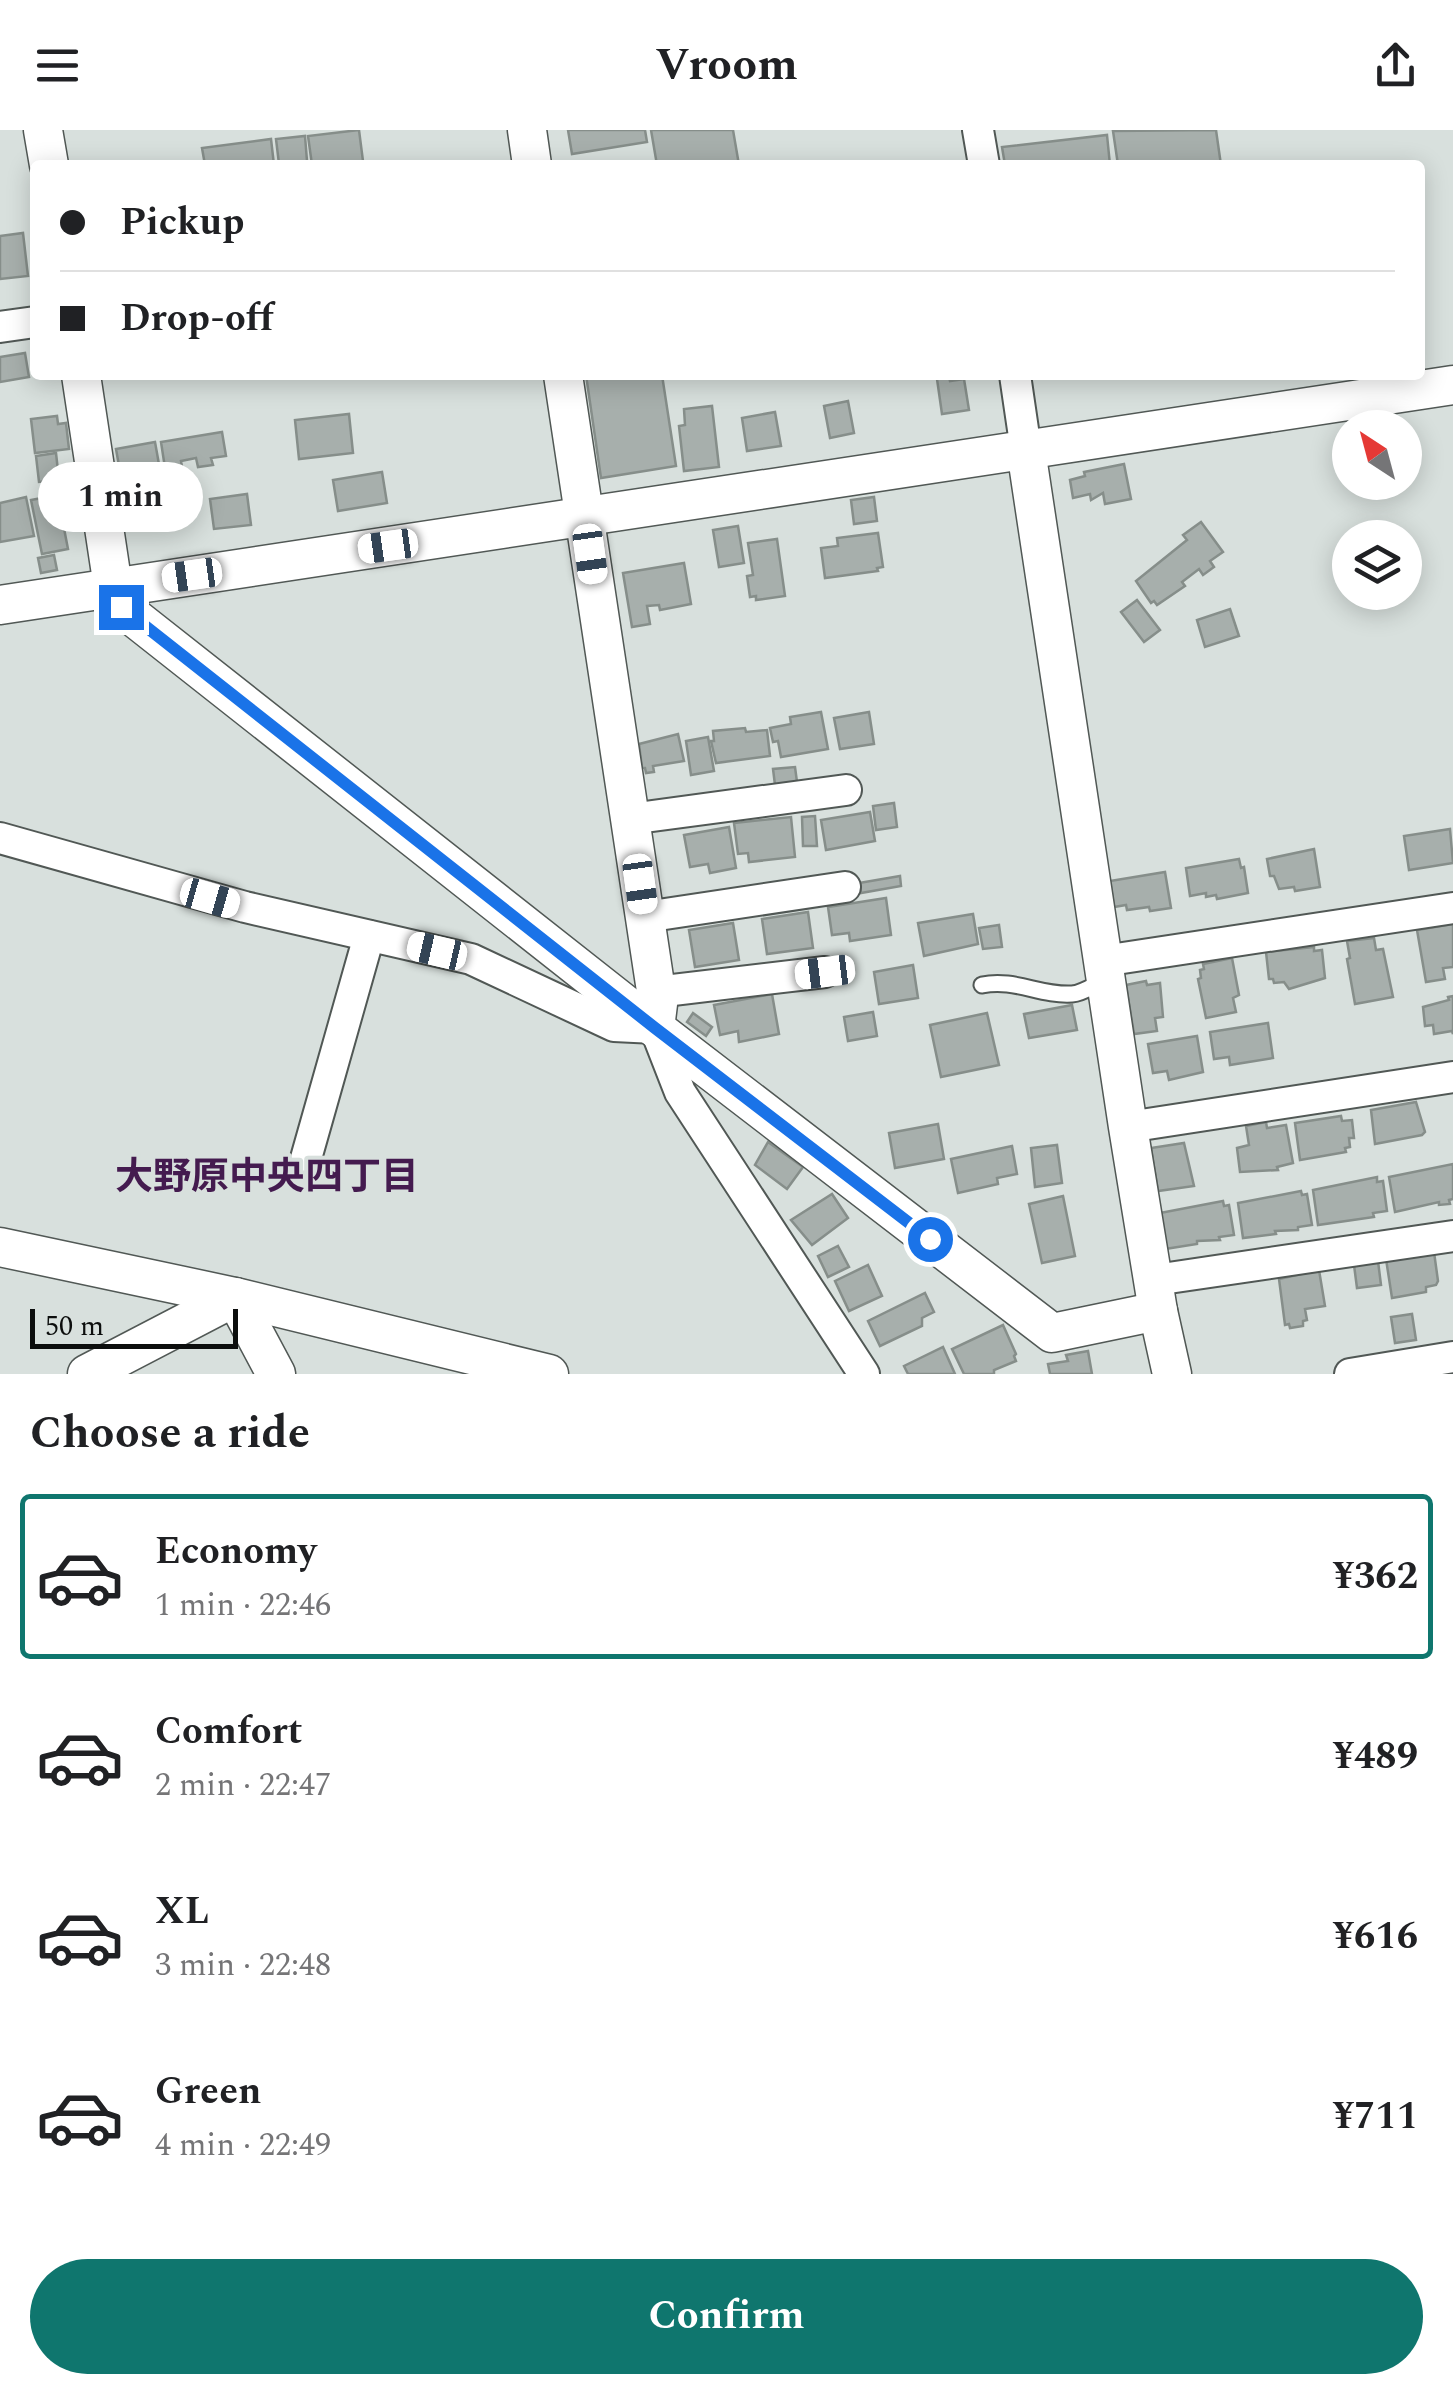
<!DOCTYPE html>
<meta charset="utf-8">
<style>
body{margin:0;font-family:Spectral,"Noto Sans JP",serif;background:#f6f6f6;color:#202124;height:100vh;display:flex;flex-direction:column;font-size:38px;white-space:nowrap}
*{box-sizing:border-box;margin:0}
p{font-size:32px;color:#757577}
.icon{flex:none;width:55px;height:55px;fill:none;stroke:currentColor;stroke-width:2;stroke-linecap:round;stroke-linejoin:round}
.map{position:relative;height:1244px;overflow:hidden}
.panel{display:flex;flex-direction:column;background:#fff;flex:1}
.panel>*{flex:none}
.hud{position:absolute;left:30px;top:30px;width:1395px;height:220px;border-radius:10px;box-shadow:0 5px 25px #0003;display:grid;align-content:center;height:220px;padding:0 30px;background:#fff}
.needle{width:65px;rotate:324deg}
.buttons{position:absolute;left:1332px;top:280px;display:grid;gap:20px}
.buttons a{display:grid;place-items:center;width:90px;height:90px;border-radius:50%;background:#fff;box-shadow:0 5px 25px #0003;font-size:50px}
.scale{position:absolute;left:30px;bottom:25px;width:208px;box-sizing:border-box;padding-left:10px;border:5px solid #0c0e0d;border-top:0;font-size:28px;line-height:35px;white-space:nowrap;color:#0c0e0d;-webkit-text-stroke:8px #d8e0dd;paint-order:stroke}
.end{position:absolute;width:45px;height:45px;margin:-22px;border:12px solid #1a73e8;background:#fff;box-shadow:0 0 0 5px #fff}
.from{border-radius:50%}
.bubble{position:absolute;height:70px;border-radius:35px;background:#fff;box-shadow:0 5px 25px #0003;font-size:32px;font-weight:700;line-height:70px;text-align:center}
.car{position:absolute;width:30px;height:60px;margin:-30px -15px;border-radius:12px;box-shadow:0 0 8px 2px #0007;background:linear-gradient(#fff 24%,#345 0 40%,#fff 0 76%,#345 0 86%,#fff 0)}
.hud b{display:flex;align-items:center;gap:35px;height:95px;font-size:38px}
.hud b+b{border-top:2px solid #e0e0e0}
.hud i{width:25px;height:25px;background:#202124}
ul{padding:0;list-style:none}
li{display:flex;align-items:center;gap:30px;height:165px;margin:0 20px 15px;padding:0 10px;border:5px solid transparent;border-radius:10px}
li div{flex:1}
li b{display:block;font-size:38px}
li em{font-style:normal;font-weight:700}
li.active{border-color:#0f766e}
li>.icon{width:90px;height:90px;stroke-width:1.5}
h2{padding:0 30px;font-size:45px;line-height:120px}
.action{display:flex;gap:20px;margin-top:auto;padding:20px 30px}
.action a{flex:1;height:115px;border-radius:60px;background:#0f766e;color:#fff;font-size:40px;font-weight:700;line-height:115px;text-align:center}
header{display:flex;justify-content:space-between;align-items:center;height:130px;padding:0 30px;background:#fff;font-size:45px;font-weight:700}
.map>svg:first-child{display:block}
.building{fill:#a7afac;stroke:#868e8a;stroke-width:2.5}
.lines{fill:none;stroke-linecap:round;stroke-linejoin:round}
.service-casing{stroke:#515855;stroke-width:19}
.minor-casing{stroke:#515855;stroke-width:34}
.tertiary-casing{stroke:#515855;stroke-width:41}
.service{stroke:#fff;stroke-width:15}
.minor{stroke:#fff;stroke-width:30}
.tertiary{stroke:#fff;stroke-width:38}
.route{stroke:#1a73e8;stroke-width:12}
.labels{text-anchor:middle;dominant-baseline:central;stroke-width:8;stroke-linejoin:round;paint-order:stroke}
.neighbourhood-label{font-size:38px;font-weight:bold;fill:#441b4f;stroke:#d8e0dd}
</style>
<header><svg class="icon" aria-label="menu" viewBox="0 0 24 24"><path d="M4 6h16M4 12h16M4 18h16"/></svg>Vroom<svg class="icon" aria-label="share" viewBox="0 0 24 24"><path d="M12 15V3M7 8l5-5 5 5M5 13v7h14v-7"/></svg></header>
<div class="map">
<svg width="1453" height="1244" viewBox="0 0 1453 1244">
<rect width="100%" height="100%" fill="#d8e0dd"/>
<!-- building -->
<g class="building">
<path d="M359,0L363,31L312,35L308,6Z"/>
<path d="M568,0H645L647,12L572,24Z"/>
<path d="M651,0H733L739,35H657Z"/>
<path d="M1216,0L1221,35H1118L1113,1Z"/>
<path d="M1107,5L1110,35H1005L1002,17Z"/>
<path d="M305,6L307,31L279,34L276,9Z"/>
<path d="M271,9L274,35H205L202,18Z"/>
<path d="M23,103L28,146L0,149V106Z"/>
<path d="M25,223L29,247L0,252V227Z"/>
<path d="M586,245H662L676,336L601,348Z"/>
<path d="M949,247L950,251L964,249L969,280L942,284L937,249Z"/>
<path d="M848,271L854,303L830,308L824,276Z"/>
<path d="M712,276L719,337L684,341L679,296L685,295L684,279Z"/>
<path d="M775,282L781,316L747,321L742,288Z"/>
<path d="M349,284L353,323L299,329L295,290Z"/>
<path d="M57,286L58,294L66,293L69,319L35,323L31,289Z"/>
<path d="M222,302L226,326L211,328L213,335L198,337L196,328L181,331L184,348L167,351L161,312Z"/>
<path d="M155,312L160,340L121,347L116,319Z"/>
<path d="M56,323L59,350L39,352L36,326Z"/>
<path d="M1124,334L1131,369L1105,374L1103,363L1091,370L1090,364L1073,368L1070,350L1085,346L1084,342Z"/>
<path d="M382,342L387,373L338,381L333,350Z"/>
<path d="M63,364L68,387L62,388L68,419L42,424L31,370Z"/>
<path d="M247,364L251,395L214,399L210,369Z"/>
<path d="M26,367L34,406L0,412V373Z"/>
<path d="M874,367L877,391L854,394L851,370Z"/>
<path d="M1201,392L1223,422L1210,431L1214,437L1203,445L1199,439L1182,452L1185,456L1157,475L1154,471L1151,473L1136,451L1187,410L1183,405Z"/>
<path d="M738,396L744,433L719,437L713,400Z"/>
<path d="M878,403L883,437L877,438L878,441L825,448L821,418L838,416L837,408Z"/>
<path d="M777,409L785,466L756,470V466L750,467L747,446L753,445L748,413Z"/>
<path d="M54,425L57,440L41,443L38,428Z"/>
<path d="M684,433L691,474L660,480L659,475L647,476L650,494L632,497L623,443Z"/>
<path d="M1137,470L1160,500L1144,512L1121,482Z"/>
<path d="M1230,479L1239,506L1205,517L1197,490Z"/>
<path d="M821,582L828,619L781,627L778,611L773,612L770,598L791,594L790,587Z"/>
<path d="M869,582L874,614L840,619L834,588Z"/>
<path d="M745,598L746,602L767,600L770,626L716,633L711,611H714L713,601Z"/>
<path d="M678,604L684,631L653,636L654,642L646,643L645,638H642L639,614Z"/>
<path d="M708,607L714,641L691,645L686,611Z"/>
<path d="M795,637L797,652L775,655L773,639Z"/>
<path d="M894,673L897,697L876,700L873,676Z"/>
<path d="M870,682L875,711L826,720L821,690Z"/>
<path d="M815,686L817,716H803L802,687Z"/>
<path d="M791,687L795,727L749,732L748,723L738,724L734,693Z"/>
<path d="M729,697L736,738L710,743L708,734L690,737L684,705Z"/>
<path d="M1450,699L1453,733L1409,740L1404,706Z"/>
<path d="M1314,719L1320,757L1295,761L1294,757L1279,759L1274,746H1270L1267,729Z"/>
<path d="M1239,729L1241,738L1244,737L1248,763L1217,769L1216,765L1206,767V763L1190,766L1186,738Z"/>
<path d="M1165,742L1171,778L1150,781L1149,777L1127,780L1126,775L1114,777L1110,751Z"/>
<path d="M900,746L901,756L861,763L859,753Z"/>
<path d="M886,768L891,805L850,811L849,803L832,805L828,777Z"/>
<path d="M808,782L813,818L767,824L762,789Z"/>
<path d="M973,784L978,814L924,826L918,793Z"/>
<path d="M733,793L739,830L695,837L689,800Z"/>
<path d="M1453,794V837L1443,838L1445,849L1426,852L1417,800Z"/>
<path d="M999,795L1002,817L983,819L979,798Z"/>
<path d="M1374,808L1376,820L1383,819L1393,867L1355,874L1347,829L1350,828L1347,811Z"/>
<path d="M1314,817V821L1322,820L1325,848L1289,859L1284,852L1274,853L1273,849H1269L1266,822Z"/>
<path d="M1232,828L1239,865L1233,868L1236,882L1206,888L1198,849L1201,848L1200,840L1204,839L1203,834Z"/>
<path d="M913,835L918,868L879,874L874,842Z"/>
<path d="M1146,851L1147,855L1160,853L1163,887L1155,888L1157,901L1134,904L1126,855Z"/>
<path d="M772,864L779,904L739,912L738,901L720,905L714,875Z"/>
<path d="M1453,866V904L1452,901L1434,904L1433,895L1425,896L1423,877L1449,870L1448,867Z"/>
<path d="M1072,875L1077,900L1029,908L1024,884Z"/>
<path d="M873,882L877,906L848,911L844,887Z"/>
<path d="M693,883L712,897L706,906L687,892Z"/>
<path d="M987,883L999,935L941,947L930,895Z"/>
<path d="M1268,893L1273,928L1230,935L1229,927L1214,929L1210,902Z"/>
<path d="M1197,906L1203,942L1169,950L1167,941L1153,943L1148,914Z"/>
<path d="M1416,972L1425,1002L1422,1005L1375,1014L1371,980Z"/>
<path d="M1341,986L1342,991L1352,990L1354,1008H1349L1350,1017L1345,1018L1346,1022L1300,1030L1295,993Z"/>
<path d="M1266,992L1267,998L1286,995L1293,1033L1277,1037L1278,1040L1240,1042L1237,1018L1249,1015L1246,996Z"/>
<path d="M938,994L944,1029L895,1038L889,1003Z"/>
<path d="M768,1012L803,1037L787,1059L755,1035Z"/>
<path d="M1184,1013L1194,1056L1158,1061L1151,1018Z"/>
<path d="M1057,1015L1062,1053L1035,1057L1031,1018Z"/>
<path d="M1012,1016L1017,1044L997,1048L998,1054L958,1063L951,1029Z"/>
<path d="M1453,1034V1069L1449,1070L1450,1074L1439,1075V1072L1395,1082L1389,1047Z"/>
<path d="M1377,1047V1052L1383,1051L1387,1081L1373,1083L1374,1087L1318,1095L1313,1060Z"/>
<path d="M1301,1061L1302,1065L1307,1064L1312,1095L1298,1097V1100L1275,1101L1276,1104L1243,1108L1238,1073Z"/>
<path d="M832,1064L848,1088L812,1115L791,1090Z"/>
<path d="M1063,1066L1075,1126L1042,1133L1029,1074Z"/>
<path d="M1223,1071L1224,1076L1229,1075L1234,1105L1219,1107L1220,1110L1197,1111V1114L1165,1119L1160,1083Z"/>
<path d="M838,1116L849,1137L828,1147L818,1126Z"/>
<path d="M1434,1122L1438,1151L1436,1155L1426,1157V1162L1392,1168L1386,1129Z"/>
<path d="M1378,1131L1381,1155L1357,1158L1354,1135Z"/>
<path d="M868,1135L882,1166L849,1181L835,1151Z"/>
<path d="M1319,1140L1325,1176L1305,1179L1307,1190L1303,1191V1196L1290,1198L1289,1194L1285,1195L1279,1149Z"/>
<path d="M925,1163L934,1182L922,1188V1196L880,1216L868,1191Z"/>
<path d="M1412,1184L1416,1210L1395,1213L1391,1187Z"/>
<path d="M1003,1195L1016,1224L1014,1226L1016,1231L994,1240V1244H964L952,1219Z"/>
<path d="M943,1217L955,1244H908L904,1236Z"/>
<path d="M1088,1221L1092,1244H1050L1048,1234L1068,1231L1066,1225Z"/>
</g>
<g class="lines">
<!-- service casing -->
<g class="service-casing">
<path id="service" d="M982,855C1014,848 1040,866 1072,864C1083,863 1094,855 1103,851"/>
</g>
<!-- minor casing -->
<g class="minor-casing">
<g id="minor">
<path d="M978,0L984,35"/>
<path d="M0,197L35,192"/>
<path d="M1015,245L1026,320"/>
<path d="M630,689L846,660"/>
<path d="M0,708L245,777L471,829L614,896L655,898L680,962L864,1244"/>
<path d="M645,787L845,757"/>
<path d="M1103,831L1453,778"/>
<path d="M656,862L825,842"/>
<path d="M1128,997L1453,947"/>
<path d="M305,1032L369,806"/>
<path d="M1155,1150L1453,1106"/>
<path d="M1350,1244L1453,1227"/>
</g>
</g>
<!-- tertiary casing -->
<g class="tertiary-casing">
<g id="tertiary">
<path d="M43,0L49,35"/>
<path d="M527,0L532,35"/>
<path d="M81,245L113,457L121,477L655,898L1052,1203L1158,1181"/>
<path d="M563,245L658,874L655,898"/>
<path d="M1026,320L1128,997L1158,1181L1172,1244"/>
<path d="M0,475L1453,255"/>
<path d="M0,1117L235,1167L549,1244"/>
<path d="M87,1244L235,1167L276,1244"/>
</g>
</g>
<!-- service -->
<use href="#service" class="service"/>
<!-- minor -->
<use href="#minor" class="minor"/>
<!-- tertiary -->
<use href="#tertiary" class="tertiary"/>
</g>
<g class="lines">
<!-- route -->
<path class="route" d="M121,477L655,898L930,1109"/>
</g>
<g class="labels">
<!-- neighbourhood labels -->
<g class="neighbourhood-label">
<text x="267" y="1048">大野原中央四丁目</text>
</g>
</g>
</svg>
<div class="buttons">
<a><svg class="needle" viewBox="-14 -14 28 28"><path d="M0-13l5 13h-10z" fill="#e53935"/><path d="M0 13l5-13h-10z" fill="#757577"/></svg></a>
<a><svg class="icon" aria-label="layers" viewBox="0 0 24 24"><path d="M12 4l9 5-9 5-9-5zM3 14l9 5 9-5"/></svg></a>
</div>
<div class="scale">50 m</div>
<i class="end from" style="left:930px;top:1109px"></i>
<i class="end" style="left:121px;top:477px"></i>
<div class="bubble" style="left:38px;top:332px;width:165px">1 min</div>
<i class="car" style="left:388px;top:416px;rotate:262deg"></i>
<i class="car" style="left:590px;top:424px;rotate:172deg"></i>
<i class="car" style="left:192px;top:445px;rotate:262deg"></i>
<i class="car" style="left:640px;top:754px;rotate:172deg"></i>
<i class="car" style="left:210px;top:768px;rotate:106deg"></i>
<i class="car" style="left:437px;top:821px;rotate:283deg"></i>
<i class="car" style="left:825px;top:842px;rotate:263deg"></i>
<div class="hud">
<b><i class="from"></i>Pickup</b>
<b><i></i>Drop-off</b>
</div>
</div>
<section class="panel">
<h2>Choose a ride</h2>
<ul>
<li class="active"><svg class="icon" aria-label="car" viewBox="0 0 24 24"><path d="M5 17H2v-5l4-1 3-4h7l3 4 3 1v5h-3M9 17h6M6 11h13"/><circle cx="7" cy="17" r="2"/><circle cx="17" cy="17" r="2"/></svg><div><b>Economy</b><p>1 min · 22:46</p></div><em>¥362</em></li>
<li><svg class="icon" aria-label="car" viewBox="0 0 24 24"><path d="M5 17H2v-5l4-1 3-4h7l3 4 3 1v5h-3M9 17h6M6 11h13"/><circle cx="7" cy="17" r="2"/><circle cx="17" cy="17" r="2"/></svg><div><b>Comfort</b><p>2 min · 22:47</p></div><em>¥489</em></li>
<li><svg class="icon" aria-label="car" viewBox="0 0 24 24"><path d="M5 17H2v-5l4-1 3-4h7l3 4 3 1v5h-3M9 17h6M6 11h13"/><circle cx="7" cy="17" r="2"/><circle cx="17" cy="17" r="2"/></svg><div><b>XL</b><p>3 min · 22:48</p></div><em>¥616</em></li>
<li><svg class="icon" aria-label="car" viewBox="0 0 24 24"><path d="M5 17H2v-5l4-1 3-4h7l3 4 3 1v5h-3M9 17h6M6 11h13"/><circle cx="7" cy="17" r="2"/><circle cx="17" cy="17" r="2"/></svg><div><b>Green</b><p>4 min · 22:49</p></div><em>¥711</em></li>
</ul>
<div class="action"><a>Confirm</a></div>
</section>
